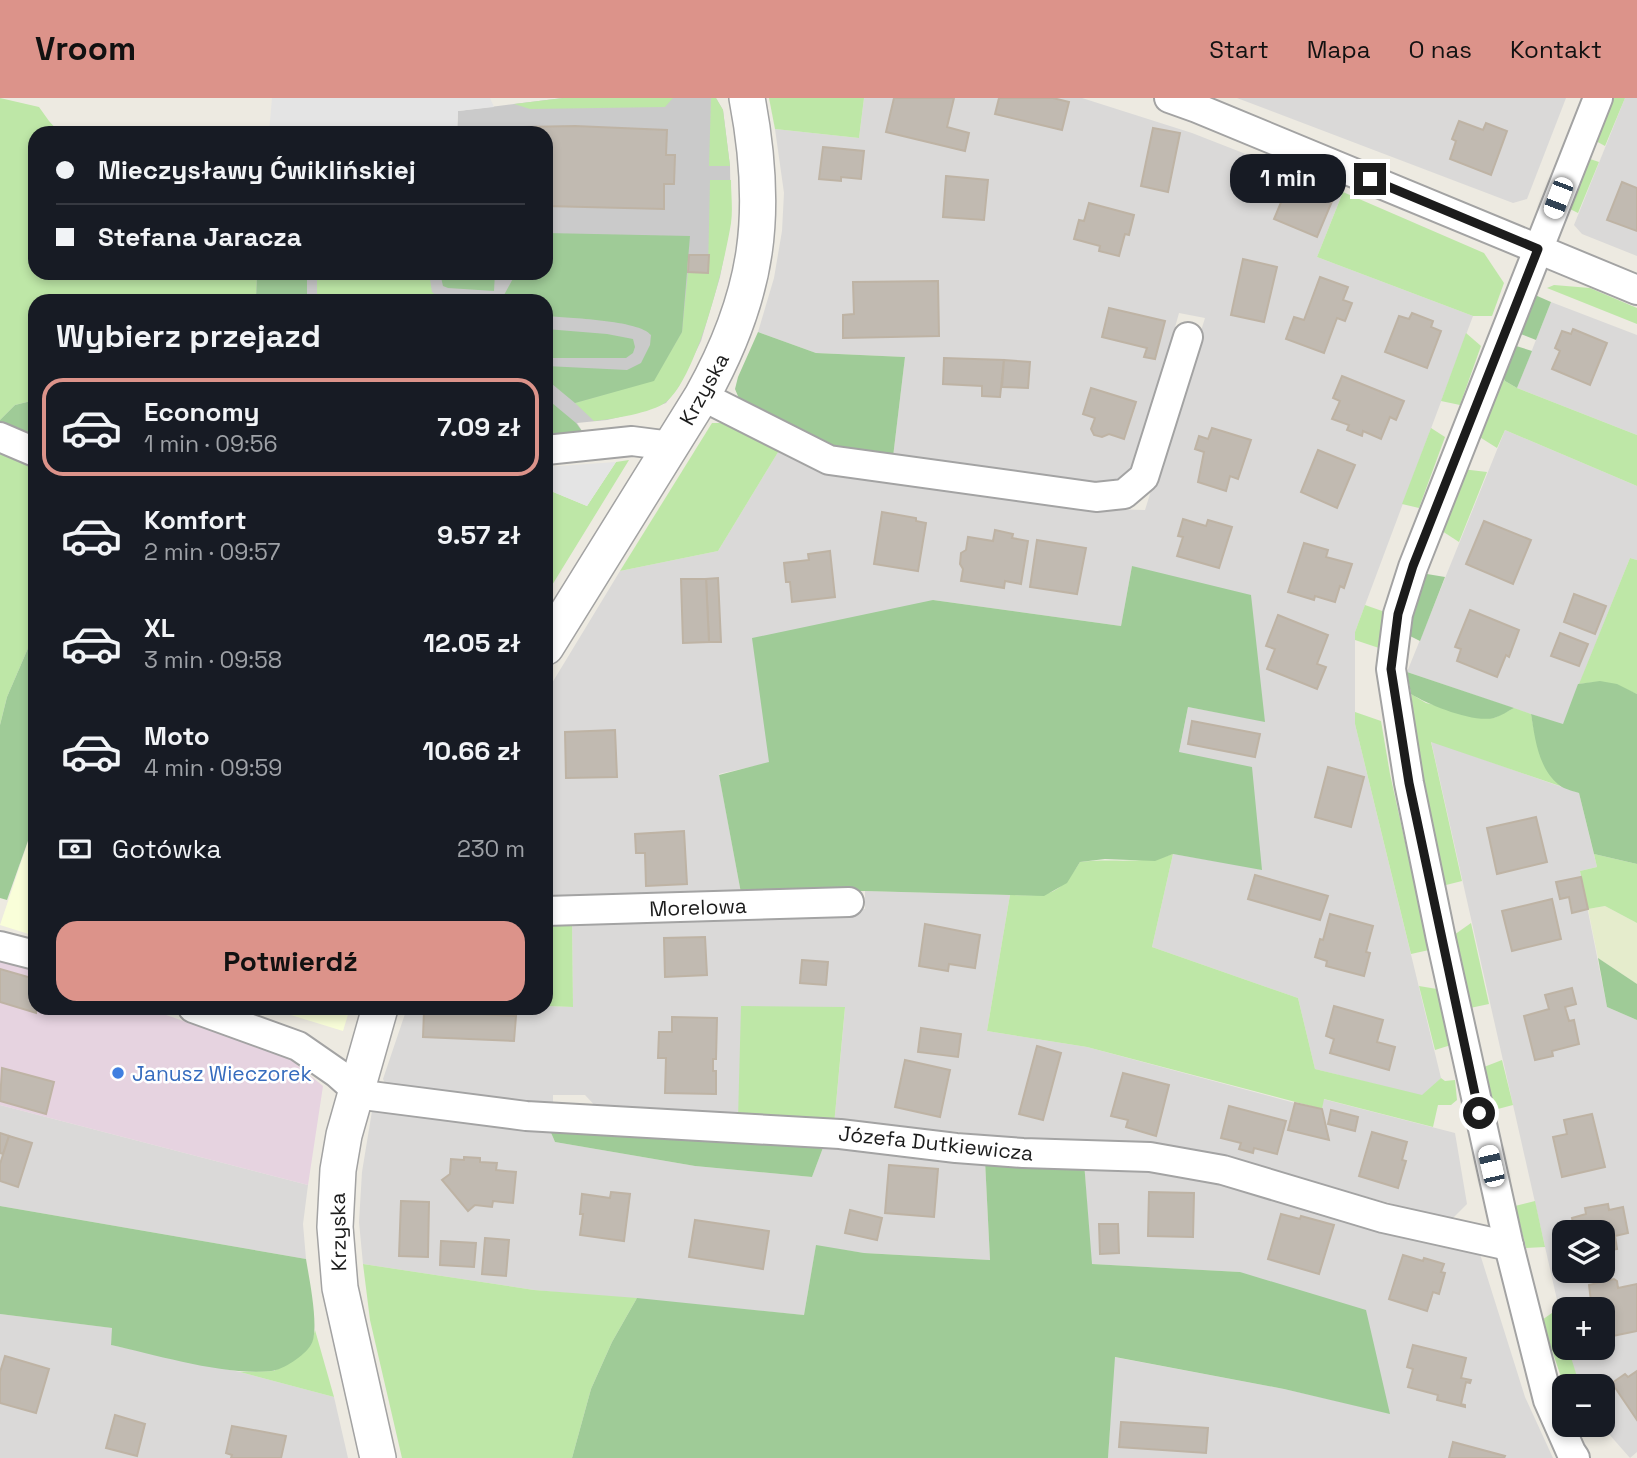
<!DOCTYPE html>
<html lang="pl">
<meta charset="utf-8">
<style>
body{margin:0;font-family:"Space Grotesk",sans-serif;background:#20242c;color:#f1f3f6;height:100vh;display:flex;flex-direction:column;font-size:26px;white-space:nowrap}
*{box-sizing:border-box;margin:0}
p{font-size:23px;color:#9ea1a6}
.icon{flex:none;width:38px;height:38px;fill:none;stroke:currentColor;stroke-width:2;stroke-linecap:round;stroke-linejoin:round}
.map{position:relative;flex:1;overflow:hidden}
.sheet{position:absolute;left:28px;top:196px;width:525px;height:721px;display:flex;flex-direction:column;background:#171b24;border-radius:21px;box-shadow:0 4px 10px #0003}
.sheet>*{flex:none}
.hud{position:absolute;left:28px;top:28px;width:525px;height:154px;border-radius:21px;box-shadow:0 4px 10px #0003;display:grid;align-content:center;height:154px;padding:0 28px;background:#171b24}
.fabs{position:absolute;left:1552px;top:1122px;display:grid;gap:14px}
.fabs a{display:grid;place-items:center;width:63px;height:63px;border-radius:14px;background:#171b24;box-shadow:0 4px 10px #0003;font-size:35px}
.end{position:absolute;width:32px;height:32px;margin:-16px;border:9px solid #1c1c1c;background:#fff;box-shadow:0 0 0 4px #fff}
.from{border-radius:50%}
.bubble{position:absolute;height:49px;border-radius:21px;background:#171b24;box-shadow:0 4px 10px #0003;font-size:23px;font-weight:800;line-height:49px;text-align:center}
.car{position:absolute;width:21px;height:42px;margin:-21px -10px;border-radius:9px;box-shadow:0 0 5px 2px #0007;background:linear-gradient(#fff 24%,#345 0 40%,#fff 0 76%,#345 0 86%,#fff 0)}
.hud b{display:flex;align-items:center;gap:24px;height:66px;font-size:26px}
.hud b+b{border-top:2px solid #363941}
.hud i{width:18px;height:18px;background:#f1f3f6}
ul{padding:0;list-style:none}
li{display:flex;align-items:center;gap:21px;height:98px;margin:0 14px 10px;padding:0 14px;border:4px solid transparent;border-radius:21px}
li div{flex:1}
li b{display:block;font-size:26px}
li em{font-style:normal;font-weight:800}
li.on{border-color:#dc938a}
li>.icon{width:63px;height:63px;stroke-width:1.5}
h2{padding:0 28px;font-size:32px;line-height:84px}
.pay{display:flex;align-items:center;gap:18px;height:77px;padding:0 28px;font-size:26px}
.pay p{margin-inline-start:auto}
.primary-button{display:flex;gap:14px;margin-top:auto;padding:14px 28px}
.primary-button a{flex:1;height:80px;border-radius:21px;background:#dc938a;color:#111;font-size:28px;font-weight:800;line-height:80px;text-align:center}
header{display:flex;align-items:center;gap:42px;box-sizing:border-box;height:98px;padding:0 35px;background:#dc938a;color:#111}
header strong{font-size:33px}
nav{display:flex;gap:38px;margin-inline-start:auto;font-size:24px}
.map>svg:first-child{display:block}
.residential{fill:#dad9d8;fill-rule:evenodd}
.industrial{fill:#e6d3e0}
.education{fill:#f9fed9}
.religious{fill:#cacaca}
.farmland{fill:#e5eccc}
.grass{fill:#bee7a7}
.forest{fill:#9fcb97}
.parking{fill:#e4e4e4}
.building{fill:#c1bab1;stroke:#beb3a4;stroke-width:2}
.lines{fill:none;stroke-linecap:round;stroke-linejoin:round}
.minor-casing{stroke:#a3a3a3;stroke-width:32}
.tertiary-casing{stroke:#a3a3a3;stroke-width:38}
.minor{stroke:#fff;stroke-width:28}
.tertiary{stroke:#fff;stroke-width:35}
.route{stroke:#1c1c1c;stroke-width:9}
.shop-dot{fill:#3f7fe0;stroke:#fff;stroke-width:2.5}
.labels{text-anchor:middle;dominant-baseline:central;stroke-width:5;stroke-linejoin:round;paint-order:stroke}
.street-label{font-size:21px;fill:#1c1c1c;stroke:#fff}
.shop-label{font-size:21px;fill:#366cbe;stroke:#fff;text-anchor:start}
</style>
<header>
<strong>Vroom</strong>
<nav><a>Start</a><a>Mapa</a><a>O nas</a><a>Kontakt</a></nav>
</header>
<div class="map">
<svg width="1637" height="1360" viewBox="0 0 1637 1360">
<rect width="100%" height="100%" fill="#edeae1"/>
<!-- residential -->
<g class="residential">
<path d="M864,0H1082L1192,35L1343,94L1317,159L1473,218L1355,534V626L1441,980L1422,998L1315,971L1298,900L1152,849L1173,756L1262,771L1179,654L1188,609L1264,623L1132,468L1121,528L933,502L769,665L719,676L741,795L546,802V595L620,473L718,453L780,351L901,383L1071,410L1145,412L1205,220L1179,215L1138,362L1119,386L1094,390L893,359L905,259L816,255L758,234L774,180L782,133L784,95L775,31L859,40Z"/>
<path d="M1237,0H1566L1527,101L1513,105Z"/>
<path d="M1625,0H1637V158L1582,136L1574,127Z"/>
<path d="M1551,204L1637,237V337L1517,290Z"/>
<path d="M1505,332L1637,388V462L1630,460L1563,627L1407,574Z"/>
<path d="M1431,643L1579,695L1597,769L1580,773L1607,909L1637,922V1354L1630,1360L1601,1327L1603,1326V1288H1580L1572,1265L1568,1250H1603V1211H1564V1233ZM1564,1134H1603V1172H1564Z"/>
<path d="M865,793L1010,797L987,933L1087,949L1295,1005L1322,1011L1323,1001L1455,1035L1467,1106L1451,1122L1200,1053L1103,1042L1001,1039L952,1033L939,1040L834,1027L845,910L738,1021L600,1013L585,997H553V1010L388,991L383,981L407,910H546V908L573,909L572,821L865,811Z"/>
<path d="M0,1007L308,1087L303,1126L306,1161L0,1108Z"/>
<path d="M372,1013L549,1030L555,1044L695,1068L812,1079L824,1047L985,1062L990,1162L864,1155L816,1148L804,1217L534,1192L363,1166L359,1124L362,1074Z"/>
<path d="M1084,1064L1155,1068L1480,1156L1525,1299L1553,1360H1108L1114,1259L1284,1291L1390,1315L1240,1174L1091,1166Z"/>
<path d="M0,1216L113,1230L111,1247L240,1274L334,1299L348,1360H0Z"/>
</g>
<!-- industrial -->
<path class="industrial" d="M0,861L35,872V910H146L287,959L323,988L308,1087L0,1007Z"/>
<!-- education -->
<g class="education">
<path d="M35,723V838L0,827Z"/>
<path d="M268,910H350L343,933Z"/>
</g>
<!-- religious -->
<path class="religious" d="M563,0H716L723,12L730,68L731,122L720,179L701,243L679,288L666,305L644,313L607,322L577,325L584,336L546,340V203H256L257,175H546V35H457L458,13Z"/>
<!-- farmland -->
<path class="farmland" d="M1605,808L1637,825V886L1598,860L1588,811Z"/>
<!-- grass -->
<g class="grass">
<path d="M0,0L39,9L49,23L60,35H35V175H257L256,203H35V302L15,307L0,322Z"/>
<path d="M563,0H673L665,9L530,11L514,6Z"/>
<path d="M711,0H716L723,12L730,68H709Z"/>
<path d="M769,0H864L859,40L775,31Z"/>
<path d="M1610,0H1625L1605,48L1594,42Z"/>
<path d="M1587,60L1599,64L1578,115L1568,110Z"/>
<path d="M710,82H731C731,96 733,111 731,125C725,164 697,280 666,304C652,315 612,321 594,323L575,305L654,282L682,234L688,174L708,175Z"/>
<path d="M1343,94L1484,155L1504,185L1492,218H1473L1317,159Z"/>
<path d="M317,175H429L432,194L439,200L451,203H317Z"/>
<path d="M1554,187L1590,190L1637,210V226L1547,190Z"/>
<path d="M1466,235L1481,248L1460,307L1441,303Z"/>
<path d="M1501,275L1505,283L1517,290L1637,337V388L1505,332L1497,350L1478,338Z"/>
<path d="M712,325H732L780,351L718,453L620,473Z"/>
<path d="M1431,330L1445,339L1419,410L1402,406Z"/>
<path d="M0,348L35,365V534L7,599L0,627Z"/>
<path d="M629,362L546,497V391L587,408L616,364Z"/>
<path d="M1462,371L1487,374L1459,444L1442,433Z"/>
<path d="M1630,460L1637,462V596C1611,585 1608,582 1579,586Z"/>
<path d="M1365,507L1385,514L1379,550L1355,542V534Z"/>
<path d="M1411,596L1426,605L1494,620L1514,610L1531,616C1536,644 1541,667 1560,688L1431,644L1462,783L1442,788L1426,707Z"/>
<path d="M1355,614L1381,623L1390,676L1429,852L1411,856L1355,626Z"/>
<path d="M1173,756L1152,849L1298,900L1315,971L1422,997L1441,980L1445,983L1455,982L1457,1002L1451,1007H1438L1433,1029L1324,1001L1322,1011L1087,949L987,933L1010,797C1049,798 1058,799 1080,764C1111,760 1144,767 1173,756Z"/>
<path d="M1594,756L1637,766V825L1605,808L1588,811L1580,773L1597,769Z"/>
<path d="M572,821L573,909L546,908V822Z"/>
<path d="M1471,825L1489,906L1470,910L1454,837Z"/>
<path d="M1419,888L1437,891L1451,947L1435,952Z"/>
<path d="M741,908L845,909L834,1027L738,1021Z"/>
<path d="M1502,962L1513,1007L1494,1012L1484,969Z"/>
<path d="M1535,1103L1545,1149L1526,1150L1515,1108Z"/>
<path d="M363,1166L534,1192L637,1200L612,1244L591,1291L572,1360H402L370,1222Z"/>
<path d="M1559,1210L1564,1233V1250H1568L1580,1288H1564L1542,1222Z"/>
<path d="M315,1232L334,1299L240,1274L274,1273L311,1247Z"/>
</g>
<!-- forest -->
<g class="forest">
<path d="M546,135L690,138L682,234L654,283L575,305L546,281V268L627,272L641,265L650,247L651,237C639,222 568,220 546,218V203H511L504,197L516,175H546Z"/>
<path d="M257,175H307V203H256Z"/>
<path d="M440,175H495L494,193L448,190L443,188Z"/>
<path d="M1535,197L1551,204L1536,242L1518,235Z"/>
<path d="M546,231L607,236L633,241L635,249L633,255L626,260H546Z"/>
<path d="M758,234L816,255L905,259L893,359L833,349L740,303L735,291L738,279Z"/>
<path d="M1513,247L1532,253L1517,290L1505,283L1501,275Z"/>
<path d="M546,300L576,325L584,336L546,340Z"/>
<path d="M35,302V346L0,331V322L15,307Z"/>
<path d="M1132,468L1251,497L1265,624L1188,609L1179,654L1252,669L1262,772L1173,756L1155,763L1105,761L1080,764L1067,785L1044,798L865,793L741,795L719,677L769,664L752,540L933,502L1121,528Z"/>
<path d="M1427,476L1445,479L1420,543L1406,536L1412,514Z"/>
<path d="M35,534V723L7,802L0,800V627L7,599Z"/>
<path d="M1407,574L1514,610C1508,613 1501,618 1494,620C1473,625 1429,607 1411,596Z"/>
<path d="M1600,583L1617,586L1637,596V766L1594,756L1579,695C1573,693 1564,691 1559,687C1538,670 1535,640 1531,616L1563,626L1578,586Z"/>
<path d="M1598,860L1637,886V922L1607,909Z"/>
<path d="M549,1030L824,1047L812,1079L695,1068L555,1044Z"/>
<path d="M985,1062L1084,1064L1092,1166L1240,1174L1366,1212L1390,1316L1284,1291L1115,1259L1108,1360H572L591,1291L612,1244L637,1200L804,1217L816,1147L864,1155L990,1162Z"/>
<path d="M0,1108L306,1161C309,1180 320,1232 311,1247C304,1258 283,1272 271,1273C225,1278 157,1257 111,1247L112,1230L0,1216Z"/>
</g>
<!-- parking -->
<g class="parking">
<path d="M272,0H490L494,9L458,13L457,35H269Z"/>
<path d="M616,364L587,408L546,391V369Z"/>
</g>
<!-- building -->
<g class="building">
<path d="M894,0H954L947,29L969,35L965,53L886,34Z"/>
<path d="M999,0H1053L1069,4L1062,32L995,16Z"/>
<path d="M1459,23L1483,32L1486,25L1507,33L1491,77L1450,61L1456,43L1452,41Z"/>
<path d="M575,28L667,32L666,57H675L674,86H664V111L546,108V35H524V29Z"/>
<path d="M1153,30L1180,35L1168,94L1141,88Z"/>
<path d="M823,49L864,53L861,81L841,79V83L819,81Z"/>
<path d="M946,78L988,82L984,122L943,119Z"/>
<path d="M1290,83L1333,101L1317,139L1274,121Z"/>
<path d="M1622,84L1637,90V133L1607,122Z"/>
<path d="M1089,105L1134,117L1129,137L1125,136L1119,158L1099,153L1100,148L1074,141L1079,122L1084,123Z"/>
<path d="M689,157H709L708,175L688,174Z"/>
<path d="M1243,161L1277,169L1264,224L1231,217Z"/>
<path d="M1320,179L1348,189L1343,202L1352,205L1345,223L1337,220L1324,255L1286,241L1294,219L1304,222Z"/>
<path d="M938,183L939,238L843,240V217L854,216L853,184Z"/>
<path d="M1109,210L1165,223L1155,261L1144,259L1147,250L1102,239Z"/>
<path d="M1412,215L1433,223L1431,229L1441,233L1427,270L1385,254L1399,218L1409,221Z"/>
<path d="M1573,231L1607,245L1590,287L1552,271L1560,253L1555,250L1562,233L1571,236Z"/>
<path d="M944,260L1004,262L1000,299L982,298V288L943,286Z"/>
<path d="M1004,262L1030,264L1028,290L1002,289Z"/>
<path d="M1342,278L1404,303L1396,322L1390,319L1381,341L1363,333L1362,338L1347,332L1349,327L1332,321L1340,303L1333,300Z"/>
<path d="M1091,290L1136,304L1124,341L1109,336L1102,339L1094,337L1091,331L1095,320L1083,316Z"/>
<path d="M1212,330L1251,342L1238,381L1230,378L1226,393L1198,384L1204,354L1195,351L1199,338L1208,341Z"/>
<path d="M1318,352L1355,367L1337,410L1301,394Z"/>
<path d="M882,414L916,420V423L926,425L918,473L874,466Z"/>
<path d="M1183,421L1206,428L1208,422L1232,429L1219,470L1177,458L1183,439L1178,438Z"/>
<path d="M1484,423L1531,442L1513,486L1466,466Z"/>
<path d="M995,432L1013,436L1012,440L1028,443L1021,486L1005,483L1004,490L961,483L963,471L960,466L961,455L966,452L968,439L993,443Z"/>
<path d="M1037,442L1086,450L1077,496L1030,489Z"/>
<path d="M1304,445L1328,452L1326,459L1352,466L1344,490L1340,488L1335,504L1315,498L1314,502L1288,494Z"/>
<path d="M830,453L835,499L792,504L790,484H786L784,465L809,462L808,456Z"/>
<path d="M718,480L721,544H709L706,481Z"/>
<path d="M681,481H706L709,544L683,545Z"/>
<path d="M1574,496L1606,508L1595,536L1564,524Z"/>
<path d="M1470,512L1519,532L1509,559L1506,557L1497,579L1457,563L1461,551L1455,549Z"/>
<path d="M1278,517L1328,537L1317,566L1326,569L1317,591L1267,571L1275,551L1266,548Z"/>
<path d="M1560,535L1588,546L1579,568L1551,558Z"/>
<path d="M1192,623L1260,636L1255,659L1188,646Z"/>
<path d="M615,632L617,679L566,680L565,634Z"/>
<path d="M1328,669L1364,679L1351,729L1315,719Z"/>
<path d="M1536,719L1547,764L1497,776L1487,730Z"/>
<path d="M684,733L687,786L646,788L645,755H636L635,736Z"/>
<path d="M1255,777L1328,798L1320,822L1248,801Z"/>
<path d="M1581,779L1588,811L1572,815L1569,799L1560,801L1556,784Z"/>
<path d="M1552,801L1561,841L1512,853L1502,813Z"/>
<path d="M1330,816L1373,828L1366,854L1370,855L1364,878L1326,868L1327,863L1315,859L1320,841L1323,842Z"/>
<path d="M925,826L980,837L975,870L949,866L948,873L919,868Z"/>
<path d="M705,839L707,877L665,879L664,840Z"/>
<path d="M802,862L828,864L826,887L800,885Z"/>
<path d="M0,871L35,881L36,915L0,904Z"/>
<path d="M1572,890L1576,906L1565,909L1569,923L1574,922L1579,946L1552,953L1553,958L1535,962L1524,918L1549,911L1545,897Z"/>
<path d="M1334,908L1383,922L1377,944L1395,949L1389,972L1330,955L1334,941L1326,938Z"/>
<path d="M424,913L516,918L514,943L423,939Z"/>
<path d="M672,919L717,920L716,961H713V973H716V996L665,995L666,960H658L659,934H672Z"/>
<path d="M921,930L961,936L958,959L918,954Z"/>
<path d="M1037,948L1061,955L1043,1022L1019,1016Z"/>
<path d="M905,962L950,972L940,1019L895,1009Z"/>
<path d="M2,970L54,984L46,1016L0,1003Z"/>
<path d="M1123,975L1169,987L1156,1038L1126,1029L1128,1022L1111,1018Z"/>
<path d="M1295,1005L1322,1011L1329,1042L1288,1032Z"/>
<path d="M1229,1008L1286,1023L1277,1056L1254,1050L1253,1055L1239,1051L1241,1045L1221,1040Z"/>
<path d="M1331,1012L1358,1019L1355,1033L1328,1026Z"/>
<path d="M1592,1016L1605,1069L1562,1079L1553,1039L1567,1036L1564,1022Z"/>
<path d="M1372,1034L1407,1044L1402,1062L1406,1063L1398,1090L1359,1078Z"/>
<path d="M0,1035L9,1038L3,1056L0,1055Z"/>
<path d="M9,1038L32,1045L18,1089L0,1083V1066Z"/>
<path d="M464,1059L480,1060V1064L497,1065L496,1072L516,1074L513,1105L493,1103L492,1109L475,1107L468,1113L442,1082L450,1076L451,1061L464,1062Z"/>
<path d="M889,1067L938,1071L934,1119L885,1115Z"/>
<path d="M611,1094L630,1096L624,1143L580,1137L583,1116H580L582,1096L610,1100Z"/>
<path d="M1149,1094L1194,1095L1193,1139L1148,1138Z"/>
<path d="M401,1103L429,1104L428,1159L399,1158Z"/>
<path d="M1608,1106L1609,1112L1623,1109L1628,1135L1615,1138L1617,1151L1603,1154V1134H1575L1572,1120L1586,1116L1585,1110Z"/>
<path d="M850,1112L882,1120L877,1142L845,1135Z"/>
<path d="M1281,1116L1300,1121L1301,1118L1334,1127L1319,1176L1268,1161Z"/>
<path d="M695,1122L769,1133L763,1171L689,1159Z"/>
<path d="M1099,1126H1118L1119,1155L1100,1156Z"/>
<path d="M485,1140L509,1142L506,1178L482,1176Z"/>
<path d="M441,1143L476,1145L474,1169L440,1167Z"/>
<path d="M1403,1157L1423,1163L1424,1160L1444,1166L1441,1174L1445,1175L1439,1196L1433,1194L1427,1213L1389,1201Z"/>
<path d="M1614,1181L1617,1183L1618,1190L1637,1186V1233L1603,1240V1211H1592L1589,1187Z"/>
<path d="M1413,1247L1466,1260L1461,1280L1471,1282L1470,1285L1466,1284L1461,1306L1465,1307V1309L1437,1302L1438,1297L1408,1289L1413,1271L1407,1269Z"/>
<path d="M5,1258L49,1271L36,1315L0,1305V1274Z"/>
<path d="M1637,1273V1322L1612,1285L1625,1276L1628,1279Z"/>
<path d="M115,1317L145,1326L137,1358L106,1350Z"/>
<path d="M1121,1324L1208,1330L1206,1355L1119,1349Z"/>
<path d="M232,1328L286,1338L281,1360H231L232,1357L226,1355Z"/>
<path d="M1453,1344L1505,1358L1504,1360H1449Z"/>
</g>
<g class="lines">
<!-- minor casing -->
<g class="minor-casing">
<g id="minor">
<path d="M1169,0L1197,10L1637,192"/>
<path d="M702,298L829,362L1096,399L1124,396L1144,379L1188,239"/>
<path d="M0,339L35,354"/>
<path d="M546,352L632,343L671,348"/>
<path d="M546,813L849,804"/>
<path d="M0,848L35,857"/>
<path d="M193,910L298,948L337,975L355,991L371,998L526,1018L840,1036L956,1050L1023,1055L1150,1059L1223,1072L1383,1120L1509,1148"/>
<path d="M1575,1360L1571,1354L1548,1302L1509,1148L1441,841L1409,685L1391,571L1398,516L1413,469L1598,0"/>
</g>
</g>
<!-- tertiary casing -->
<g class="tertiary-casing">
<g id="tertiary">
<path d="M546,549L702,298C759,196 769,115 747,0"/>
<path d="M378,1360L340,1190L335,1129L338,1072L344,1037L380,910"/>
</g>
</g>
<!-- minor -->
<use href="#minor" class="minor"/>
<!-- tertiary -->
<use href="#tertiary" class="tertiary"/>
</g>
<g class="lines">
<!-- route -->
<path class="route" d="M1370,81L1538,151L1413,468L1398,516L1391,571L1409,685L1479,1015"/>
</g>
<!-- markers -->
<circle class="shop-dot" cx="118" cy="975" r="7"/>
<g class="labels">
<!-- street labels -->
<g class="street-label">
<text transform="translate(704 291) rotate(-61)">Krzyska</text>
<text transform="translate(698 809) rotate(-2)">Morelowa</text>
<text transform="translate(936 1045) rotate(6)">Józefa Dutkiewicza</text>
<text transform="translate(338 1134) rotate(-91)">Krzyska</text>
</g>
<!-- shop labels -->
<g class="shop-label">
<text x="132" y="975">Janusz Wieczorek</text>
</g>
</g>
</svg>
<div class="fabs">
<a><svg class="icon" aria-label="layers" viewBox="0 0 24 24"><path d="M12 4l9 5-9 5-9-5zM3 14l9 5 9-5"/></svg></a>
<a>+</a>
<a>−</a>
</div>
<i class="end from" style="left:1479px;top:1015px"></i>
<i class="end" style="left:1370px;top:81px"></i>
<div class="bubble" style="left:1230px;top:56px;width:116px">1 min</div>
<i class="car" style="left:1558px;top:100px;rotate:201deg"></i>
<i class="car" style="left:1491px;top:1068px;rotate:347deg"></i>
<div class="hud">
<b><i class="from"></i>Mieczysławy Ćwiklińskiej</b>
<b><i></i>Stefana Jaracza</b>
</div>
<section class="sheet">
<h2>Wybierz przejazd</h2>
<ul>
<li class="on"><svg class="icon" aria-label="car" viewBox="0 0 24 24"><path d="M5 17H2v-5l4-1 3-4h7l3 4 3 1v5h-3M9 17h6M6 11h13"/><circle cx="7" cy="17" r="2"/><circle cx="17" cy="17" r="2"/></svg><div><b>Economy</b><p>1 min · 09:56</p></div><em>7.09 zł</em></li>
<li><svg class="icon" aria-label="car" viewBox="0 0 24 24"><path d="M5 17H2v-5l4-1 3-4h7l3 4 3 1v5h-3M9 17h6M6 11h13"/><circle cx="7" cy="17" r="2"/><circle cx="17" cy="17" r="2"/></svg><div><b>Komfort</b><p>2 min · 09:57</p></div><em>9.57 zł</em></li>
<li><svg class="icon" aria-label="car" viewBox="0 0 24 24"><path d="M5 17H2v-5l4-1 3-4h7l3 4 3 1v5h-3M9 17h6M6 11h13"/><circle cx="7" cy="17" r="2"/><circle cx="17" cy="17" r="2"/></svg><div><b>XL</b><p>3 min · 09:58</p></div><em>12.05 zł</em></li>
<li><svg class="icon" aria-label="car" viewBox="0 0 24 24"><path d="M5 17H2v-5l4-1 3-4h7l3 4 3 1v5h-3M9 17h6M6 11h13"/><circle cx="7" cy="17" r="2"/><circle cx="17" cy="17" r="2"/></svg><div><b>Moto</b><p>4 min · 09:59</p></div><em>10.66 zł</em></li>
</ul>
<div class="pay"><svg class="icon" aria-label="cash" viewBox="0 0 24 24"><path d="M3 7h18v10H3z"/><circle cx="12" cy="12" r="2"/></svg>Gotówka<p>230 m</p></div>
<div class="primary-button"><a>Potwierdź</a></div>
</section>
</div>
